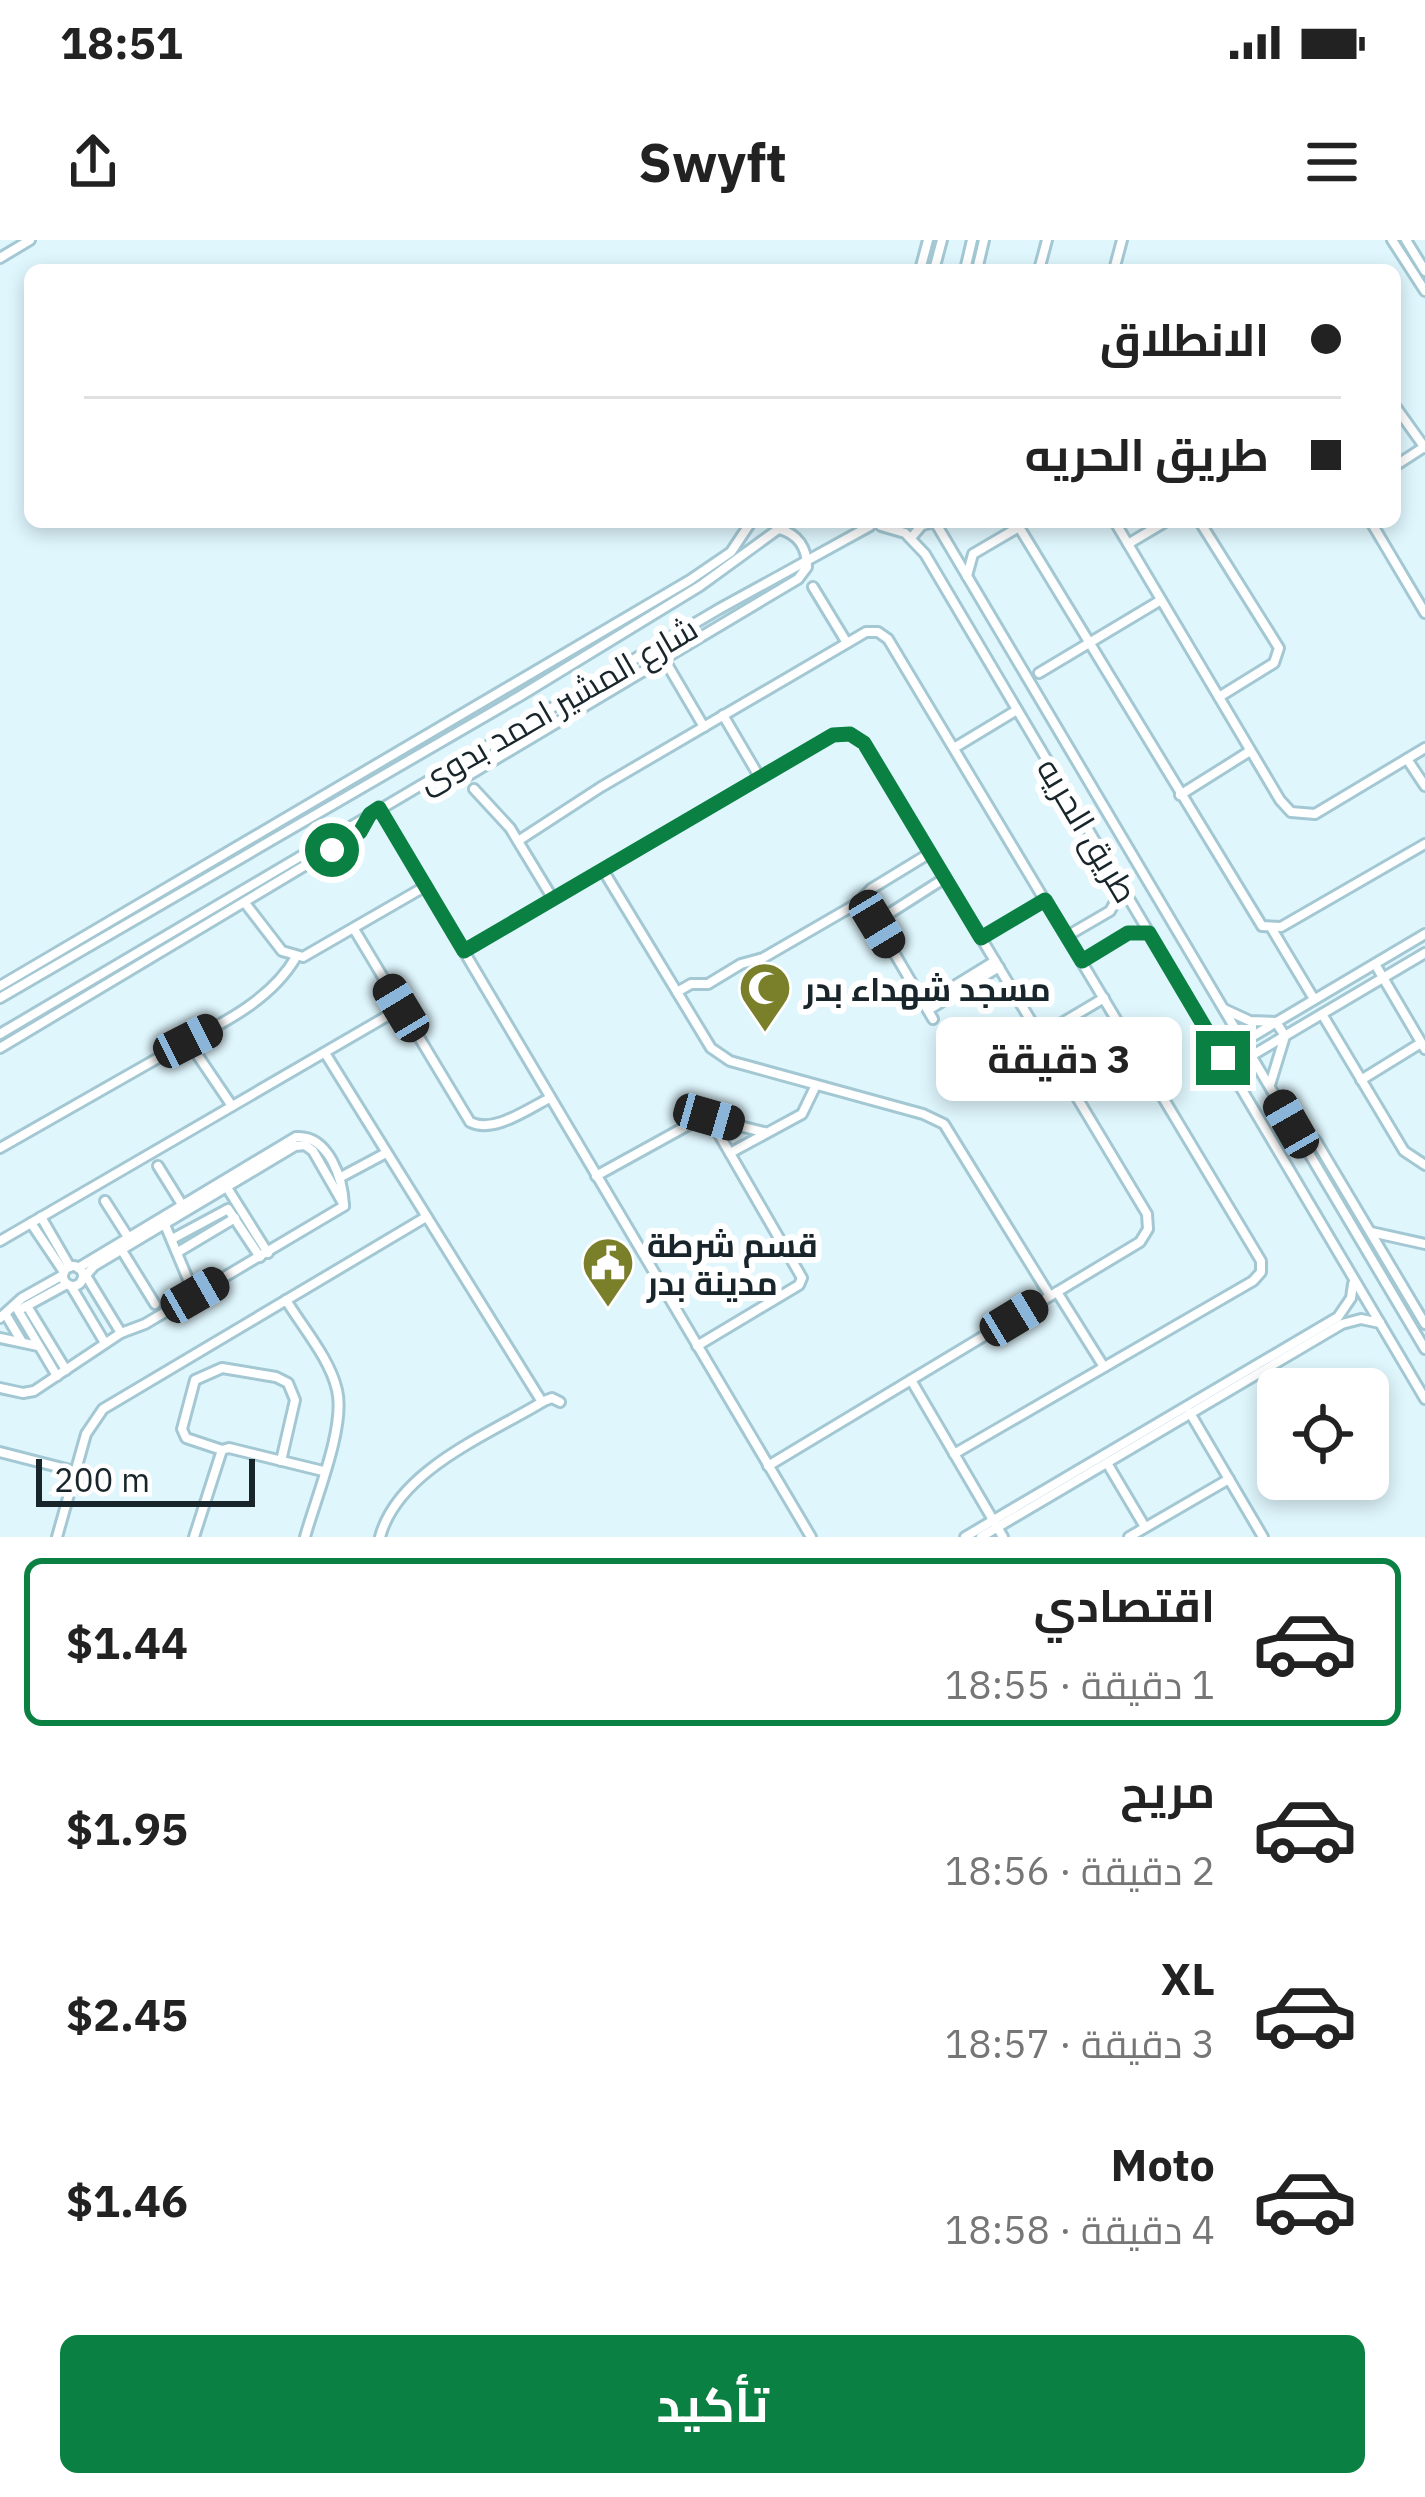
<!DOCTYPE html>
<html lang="ar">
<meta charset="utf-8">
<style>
body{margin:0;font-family:"IBM Plex Sans",Cairo,sans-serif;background:#f6f6f6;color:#222;direction:rtl;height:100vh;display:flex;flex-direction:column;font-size:45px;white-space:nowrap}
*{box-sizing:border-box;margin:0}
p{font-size:39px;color:#767676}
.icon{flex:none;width:66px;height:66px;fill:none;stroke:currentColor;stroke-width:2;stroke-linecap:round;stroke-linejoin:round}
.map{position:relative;height:1297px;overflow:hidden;direction:ltr}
.drawer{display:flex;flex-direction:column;background:#fff;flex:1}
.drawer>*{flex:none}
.guide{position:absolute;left:24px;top:24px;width:1377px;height:264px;border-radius:18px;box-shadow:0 6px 18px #0003;direction:rtl;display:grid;align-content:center;height:264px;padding:0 60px;background:#fff}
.controls{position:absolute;left:1257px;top:1128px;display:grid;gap:24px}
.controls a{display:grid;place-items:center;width:132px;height:132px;border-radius:18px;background:#fff;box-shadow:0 6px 18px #0003;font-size:60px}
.scale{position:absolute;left:36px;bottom:30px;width:219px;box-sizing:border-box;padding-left:12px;border:6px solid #18262b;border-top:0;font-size:33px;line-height:42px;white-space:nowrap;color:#18262b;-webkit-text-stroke:9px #fff;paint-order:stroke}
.end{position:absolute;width:54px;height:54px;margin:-27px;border:15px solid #0b8043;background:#fff;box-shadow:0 0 0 6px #fff}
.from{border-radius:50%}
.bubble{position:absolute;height:84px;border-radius:18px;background:#fff;box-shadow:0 6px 18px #0003;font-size:39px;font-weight:700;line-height:84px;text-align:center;direction:rtl}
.car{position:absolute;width:36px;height:72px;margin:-36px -18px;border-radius:15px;box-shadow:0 0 9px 3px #0007;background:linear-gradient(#222 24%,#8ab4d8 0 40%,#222 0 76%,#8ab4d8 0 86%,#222 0)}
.guide b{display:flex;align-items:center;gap:42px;height:114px;font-size:45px}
.guide b+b{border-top:3px solid #e0e0e0}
.guide i{width:30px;height:30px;background:#222}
ul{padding:21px 0 0;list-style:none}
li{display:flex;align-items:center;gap:36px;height:168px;margin:0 24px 18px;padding:0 36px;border:6px solid transparent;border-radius:18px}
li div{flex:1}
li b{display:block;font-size:45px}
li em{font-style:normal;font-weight:700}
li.selected{border-color:#0b8043}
li>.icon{width:108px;height:108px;stroke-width:1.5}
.action{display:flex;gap:24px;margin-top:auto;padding:24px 60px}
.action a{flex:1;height:138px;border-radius:18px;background:#0b8043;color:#fff;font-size:48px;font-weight:700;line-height:138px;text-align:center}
.status{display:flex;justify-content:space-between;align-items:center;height:84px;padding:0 60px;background:#fff;direction:ltr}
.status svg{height:33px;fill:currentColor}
header{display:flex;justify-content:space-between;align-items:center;height:156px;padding:0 60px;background:#fff;font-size:54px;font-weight:700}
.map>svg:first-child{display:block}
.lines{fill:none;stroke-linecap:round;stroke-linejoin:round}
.minor-casing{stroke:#a3c8d3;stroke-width:14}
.minor{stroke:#fff;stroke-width:8}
.route{stroke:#0b8043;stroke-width:15}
.labels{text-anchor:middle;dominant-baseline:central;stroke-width:12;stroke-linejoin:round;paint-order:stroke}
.street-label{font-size:33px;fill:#18262b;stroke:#fff}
.poi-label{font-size:33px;font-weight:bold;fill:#18262b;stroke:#fff;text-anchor:start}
</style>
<div class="status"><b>18:51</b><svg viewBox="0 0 49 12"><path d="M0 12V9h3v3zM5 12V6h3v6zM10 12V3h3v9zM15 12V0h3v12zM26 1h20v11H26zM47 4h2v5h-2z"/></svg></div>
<header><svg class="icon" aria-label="menu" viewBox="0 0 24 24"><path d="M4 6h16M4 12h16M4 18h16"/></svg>Swyft<svg class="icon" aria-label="share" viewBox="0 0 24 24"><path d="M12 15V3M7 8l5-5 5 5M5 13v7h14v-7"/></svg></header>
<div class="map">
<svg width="1425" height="1297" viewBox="0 0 1425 1297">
<rect width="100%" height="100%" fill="#dff6fd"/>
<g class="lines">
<!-- minor casing -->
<g class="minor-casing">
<g id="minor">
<path d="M1392,0L1425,51"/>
<path d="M1406,0L1425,31"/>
<path d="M0,18L30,0"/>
<path d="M920,30L928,0"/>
<path d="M934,30L942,0"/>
<path d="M965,30L972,0"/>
<path d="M977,30L984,0"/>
<path d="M1039,30L1047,0"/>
<path d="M1114,30L1122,0"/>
<path d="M1395,166L1425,208"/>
<path d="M1395,226L1424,207"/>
<path d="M935,282L1425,1109"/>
<path d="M1016,282L1262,686L1281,687L1425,604"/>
<path d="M1115,282L1280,560L1291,572L1315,574L1425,508"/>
<path d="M1200,282L1279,408L1274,423L1219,457"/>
<path d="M1371,282L1425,373"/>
<path d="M881,286L905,293L925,314L1425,1159"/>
<path d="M911,298L922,285L935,282"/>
<path d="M1128,304L1165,282"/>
<path d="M967,336L973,314L1019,287"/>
<path d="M813,347L847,403"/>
<path d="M664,419L704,487"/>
<path d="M1039,433L1161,360"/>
<path d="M723,475L760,538"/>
<path d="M954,508L1017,470"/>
<path d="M1407,519L1425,546"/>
<path d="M438,535L449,540L464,538L798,339L807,327C807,308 798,294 779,289"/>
<path d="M474,549L510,588L553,659"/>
<path d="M1180,555L1250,511"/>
<path d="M379,568L811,1297"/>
<path d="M518,601L601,547L866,392H878L888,399L1261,1021V1032L1253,1041L954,1214"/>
<path d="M603,630L711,808L730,821L923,874L944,884L1050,1056"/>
<path d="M245,663L282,711L303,717L426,646"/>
<path d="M354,689L470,882C494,894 527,869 550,858"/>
<path d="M1272,689L1314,759"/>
<path d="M1067,696L1110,671L1122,650"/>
<path d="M981,698L1045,660"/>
<path d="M464,711L833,495L850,494L864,503L1147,974L1148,989L1140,1002L768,1226"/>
<path d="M1082,721L1128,693H1149"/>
<path d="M1375,724L1425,809"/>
<path d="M0,746L690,340L731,312L751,282"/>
<path d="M677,752L691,744H708L741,724L763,718L858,663L871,649L930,613"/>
<path d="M0,758L520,456L700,346L788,282"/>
<path d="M925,764L995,721"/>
<path d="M1224,769L1250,781L1276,782L1285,796L1270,845"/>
<path d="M928,770L999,727"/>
<path d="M1322,774L1404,911L1425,925"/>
<path d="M933,779L876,682L945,638"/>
<path d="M0,794L719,369L870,286"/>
<path d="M1040,796L1104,758"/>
<path d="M188,801C228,781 273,757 296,717"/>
<path d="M0,808L356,595L370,575"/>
<path d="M325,813L542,1162"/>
<path d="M1221,815L1425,694"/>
<path d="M1229,829L1425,713"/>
<path d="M1361,840L1421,803"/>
<path d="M1292,884L1316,901L1425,1084"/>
<path d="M0,908L188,801L232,866"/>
<path d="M730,913L802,874L816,845"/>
<path d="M158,926L181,963"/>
<path d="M596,936L703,877L764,892"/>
<path d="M341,937L386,913"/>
<path d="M226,946L268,1013"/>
<path d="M105,961L128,997"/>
<path d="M41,977L70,1027"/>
<path d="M163,980L195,1056"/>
<path d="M31,983L64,1032"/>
<path d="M1371,992L1425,1004"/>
<path d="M174,998L228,969L260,1017"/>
<path d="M0,1001L401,768"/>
<path d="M121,1009L155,1064"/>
<path d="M178,1012L235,978"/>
<circle cx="73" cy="1036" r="10"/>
<path d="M78,1028L296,897C329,895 343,939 344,966"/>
<path d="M85,1034L121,1093"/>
<path d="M82,1040L94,1026L295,906L305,905L313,911L344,965"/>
<path d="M71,1046L105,1103"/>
<path d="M1057,1052L1104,1127"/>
<path d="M286,1060C303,1088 330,1119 337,1150C346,1187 315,1260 305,1297"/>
<path d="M27,1066L66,1130"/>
<path d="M16,1067L57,1136"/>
<path d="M23,1068L67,1044"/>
<path d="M6,1075L22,1102"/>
<path d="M0,1078L22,1058L63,1035"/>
<path d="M0,1098L38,1106"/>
<path d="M697,1106L799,1045L802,1038L709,877"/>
<path d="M911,1140L1003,1297"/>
<path d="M0,1148L23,1153L34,1151L121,1093L145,1084L344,966"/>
<path d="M1190,1173L1263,1297"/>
<path d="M222,1210L186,1198L182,1189L195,1140L222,1128L276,1137L288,1143L295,1160L281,1221"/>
<path d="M0,1212L74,1231"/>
<path d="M1107,1223L1145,1287"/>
<path d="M57,1297L86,1194L103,1169L426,977"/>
<path d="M194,1297L222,1210L229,1208L323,1231"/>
<path d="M380,1297C398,1230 488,1195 544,1161L552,1158L560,1162"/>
<path d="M965,1297L1338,1077L1351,1058L1353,1044"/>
<path d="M981,1297L1342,1084L1361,1079L1380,1083"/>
<path d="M1129,1297L1229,1239"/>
</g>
</g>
<!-- minor -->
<use href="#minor" class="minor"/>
</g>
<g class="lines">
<!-- route -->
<path class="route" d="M332,610L360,592L370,574L379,568L464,711L833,495L850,494L864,503L981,698L1045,660L1082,721L1128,693H1149L1223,818"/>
</g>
<!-- icons -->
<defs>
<g id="mosque-pin" transform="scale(2.7)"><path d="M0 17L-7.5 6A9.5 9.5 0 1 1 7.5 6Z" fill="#7a7f2a" stroke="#fff"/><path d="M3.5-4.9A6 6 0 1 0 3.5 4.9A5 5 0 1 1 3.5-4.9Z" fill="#fff"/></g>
<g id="civic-pin" transform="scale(2.7)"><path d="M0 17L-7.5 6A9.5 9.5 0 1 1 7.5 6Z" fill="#7a7f2a" stroke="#fff"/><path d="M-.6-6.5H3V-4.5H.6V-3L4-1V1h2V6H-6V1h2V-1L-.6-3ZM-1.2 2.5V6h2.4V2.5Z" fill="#fff"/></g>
</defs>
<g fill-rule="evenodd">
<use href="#mosque-pin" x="765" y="748"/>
<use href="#civic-pin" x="608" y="1023"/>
</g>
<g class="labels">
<!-- street labels -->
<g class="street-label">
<text transform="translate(557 464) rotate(-30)">شارع المشير احمد بدوى</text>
<text transform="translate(1088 590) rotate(59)">طريق الحريه</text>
</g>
<!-- poi labels -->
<g class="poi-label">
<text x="804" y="748">مسجد شهداء بدر</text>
<text x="647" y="1004">قسم شرطة<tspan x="647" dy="38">مدينة بدر</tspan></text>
</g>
</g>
</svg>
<div class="controls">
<a><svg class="icon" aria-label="locate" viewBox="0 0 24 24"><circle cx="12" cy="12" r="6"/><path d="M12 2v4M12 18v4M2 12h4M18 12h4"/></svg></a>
</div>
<div class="scale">200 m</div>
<i class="end from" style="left:332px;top:610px"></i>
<i class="end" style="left:1223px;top:818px"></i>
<div class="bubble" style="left:936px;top:777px;width:246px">3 دقيقة</div>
<i class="car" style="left:877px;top:684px;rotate:149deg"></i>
<i class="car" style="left:401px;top:768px;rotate:329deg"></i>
<i class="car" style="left:188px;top:801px;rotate:63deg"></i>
<i class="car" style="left:709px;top:877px;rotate:106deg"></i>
<i class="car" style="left:1291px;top:884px;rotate:330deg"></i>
<i class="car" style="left:195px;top:1055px;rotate:60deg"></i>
<i class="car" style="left:1014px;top:1078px;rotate:59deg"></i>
<div class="guide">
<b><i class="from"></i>الانطلاق</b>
<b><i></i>طريق الحريه</b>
</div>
</div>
<section class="drawer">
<ul>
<li class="selected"><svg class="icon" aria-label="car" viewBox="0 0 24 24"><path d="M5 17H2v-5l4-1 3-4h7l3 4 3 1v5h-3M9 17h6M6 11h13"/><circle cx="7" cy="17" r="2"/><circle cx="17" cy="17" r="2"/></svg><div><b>اقتصادي</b><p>1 دقيقة · 18:55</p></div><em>$1.44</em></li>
<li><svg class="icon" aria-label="car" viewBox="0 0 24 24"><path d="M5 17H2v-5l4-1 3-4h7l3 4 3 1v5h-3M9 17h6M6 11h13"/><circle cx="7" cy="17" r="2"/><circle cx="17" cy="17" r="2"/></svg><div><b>مريح</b><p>2 دقيقة · 18:56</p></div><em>$1.95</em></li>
<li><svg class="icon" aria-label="car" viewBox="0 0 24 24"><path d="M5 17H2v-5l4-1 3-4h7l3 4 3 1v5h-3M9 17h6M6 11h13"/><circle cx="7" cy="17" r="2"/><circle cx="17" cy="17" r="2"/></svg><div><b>XL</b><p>3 دقيقة · 18:57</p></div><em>$2.45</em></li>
<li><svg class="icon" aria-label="car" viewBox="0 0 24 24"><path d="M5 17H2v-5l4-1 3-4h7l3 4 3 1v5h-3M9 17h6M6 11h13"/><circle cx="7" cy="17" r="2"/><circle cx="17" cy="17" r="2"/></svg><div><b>Moto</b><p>4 دقيقة · 18:58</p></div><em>$1.46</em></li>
</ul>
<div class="action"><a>تأكيد</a></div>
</section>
